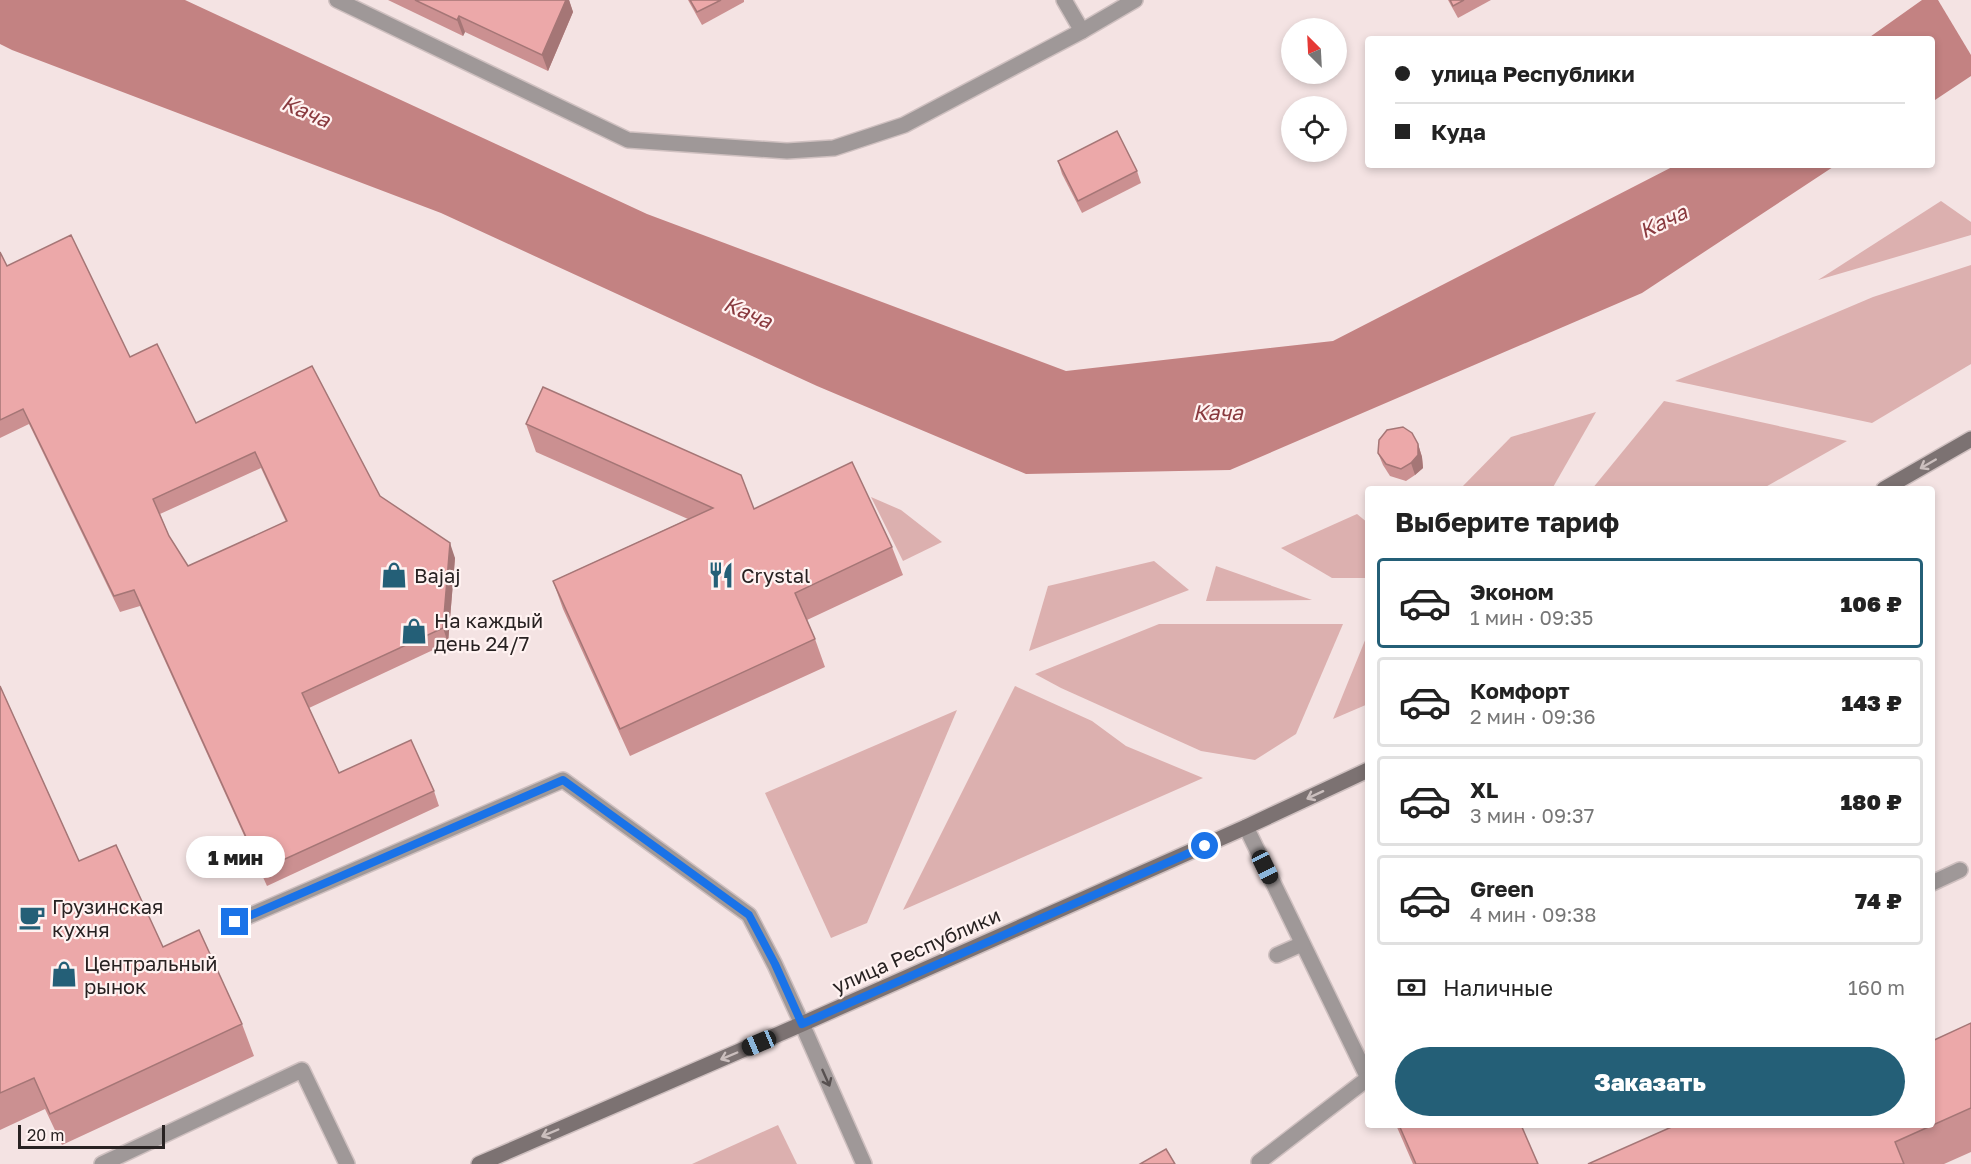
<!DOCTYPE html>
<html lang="ru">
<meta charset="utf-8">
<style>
body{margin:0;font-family:"Golos Text",sans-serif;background:#f2f2f2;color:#222;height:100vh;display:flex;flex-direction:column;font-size:22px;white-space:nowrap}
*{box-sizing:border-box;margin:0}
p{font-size:20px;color:#767676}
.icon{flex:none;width:33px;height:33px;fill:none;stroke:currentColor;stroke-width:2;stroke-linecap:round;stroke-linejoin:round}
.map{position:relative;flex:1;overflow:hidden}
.details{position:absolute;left:1365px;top:486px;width:570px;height:642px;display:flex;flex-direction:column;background:#fff;border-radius:6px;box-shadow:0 3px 9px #0003}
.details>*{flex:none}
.top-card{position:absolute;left:1365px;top:36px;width:570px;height:132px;border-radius:6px;box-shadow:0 3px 9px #0003;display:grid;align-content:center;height:132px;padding:0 30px;background:#fff}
.needle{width:39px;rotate:336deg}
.controls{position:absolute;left:1281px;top:18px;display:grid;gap:12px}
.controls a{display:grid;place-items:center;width:66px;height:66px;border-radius:50%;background:#fff;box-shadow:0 3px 9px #0003;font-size:30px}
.scale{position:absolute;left:18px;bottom:15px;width:147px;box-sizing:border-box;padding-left:6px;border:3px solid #282222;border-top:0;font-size:16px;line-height:21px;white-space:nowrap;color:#282222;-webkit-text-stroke:4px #fff2f1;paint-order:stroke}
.end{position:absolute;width:27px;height:27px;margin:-14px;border:8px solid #1a73e8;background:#fff;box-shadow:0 0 0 3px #fff}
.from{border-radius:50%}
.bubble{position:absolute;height:42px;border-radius:21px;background:#fff;box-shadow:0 3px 9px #0003;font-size:20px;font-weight:800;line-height:42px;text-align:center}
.car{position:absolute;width:18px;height:36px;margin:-18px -9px;border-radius:8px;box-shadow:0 0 4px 2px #0007;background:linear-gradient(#222 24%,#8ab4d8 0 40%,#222 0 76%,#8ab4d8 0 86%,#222 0)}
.top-card b{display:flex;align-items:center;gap:21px;height:57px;font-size:22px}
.top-card b+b{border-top:2px solid #e0e0e0}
.top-card i{width:15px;height:15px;background:#222}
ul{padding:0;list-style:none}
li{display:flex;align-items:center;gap:18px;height:90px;margin:0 12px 9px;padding:0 18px;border:3px solid #e0e0e0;border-radius:6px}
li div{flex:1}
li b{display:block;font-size:22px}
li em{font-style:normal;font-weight:800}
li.on{border-color:#245f77}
li>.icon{width:54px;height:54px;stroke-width:1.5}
h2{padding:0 30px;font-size:27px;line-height:72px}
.pay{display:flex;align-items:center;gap:15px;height:66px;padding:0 30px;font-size:22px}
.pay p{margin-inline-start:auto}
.action{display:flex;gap:12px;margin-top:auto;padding:12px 30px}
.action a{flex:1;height:69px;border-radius:36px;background:#245f77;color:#fff;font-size:24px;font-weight:800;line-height:69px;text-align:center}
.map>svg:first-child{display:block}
.green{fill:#dcb0af}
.water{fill:#c38282}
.pier{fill:#f4e3e3}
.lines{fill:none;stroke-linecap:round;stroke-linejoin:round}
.lane-casing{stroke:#cfc0c0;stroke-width:18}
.street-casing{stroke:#cfc0c0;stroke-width:18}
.secondary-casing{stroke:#cfc0c0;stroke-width:18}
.lane{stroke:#9f9898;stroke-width:15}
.street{stroke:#9f9898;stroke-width:15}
.secondary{stroke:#7c7272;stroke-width:15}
.wall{fill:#cb9091;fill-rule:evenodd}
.shaded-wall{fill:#a57676}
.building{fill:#eca8a9;stroke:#a57676;stroke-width:1.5;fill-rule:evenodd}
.oneway{stroke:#cbbfbe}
.oneway2{stroke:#585151}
.route{stroke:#1a73e8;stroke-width:8}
.labels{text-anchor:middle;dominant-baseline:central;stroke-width:4.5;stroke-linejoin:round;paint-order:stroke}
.poi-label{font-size:20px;fill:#282222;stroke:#fff2f1;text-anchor:start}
.street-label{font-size:20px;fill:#282222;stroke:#fff2f1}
.water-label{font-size:21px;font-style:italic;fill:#89393e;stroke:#fff2f1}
</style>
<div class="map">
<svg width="1971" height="1164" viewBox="0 0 1971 1164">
<rect width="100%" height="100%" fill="#f4e3e3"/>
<!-- green -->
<g class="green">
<path d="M1941,201L1971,222V235L1818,280Z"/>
<path d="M1971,265V364L1872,423L1675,381L1873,297Z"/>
<path d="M1664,401L1847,441L1762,489H1592Z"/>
<path d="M1596,412L1552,489H1460L1511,437Z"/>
<path d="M871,497L901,510L942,542L903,561Z"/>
<path d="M1357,514L1368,523V578H1332L1281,548Z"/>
<path d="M1154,561L1189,590L1029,651L1048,586Z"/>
<path d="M1216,566L1312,600L1206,601Z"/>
<path d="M1159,624H1343L1296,734L1255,760L1201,751L1061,688L1035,674Z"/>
<path d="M1368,633V704L1333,719Z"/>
<path d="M1015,686L1092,721L1126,746L1203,778L903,910Z"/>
<path d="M957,710L867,923L831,938L765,793Z"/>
<path d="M778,1125L797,1164H692Z"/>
</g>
<!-- water -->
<g class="water">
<path d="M0,0H185L647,214L1066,371L1333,341L1676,165H1836L1642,293L1230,470L1026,474L817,386L441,213L12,50L0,44Z"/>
<path d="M1922,0H1971V76L1932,102V39H1867Z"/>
</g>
<!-- pier -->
<path class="pier" d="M1938,0H1971V55Z"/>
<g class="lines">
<!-- lane casing -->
<g class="lane-casing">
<g id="lane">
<path d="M337,0L628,140L787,151L834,148L904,125L1082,31"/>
<path d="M1246,827L1368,1078"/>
<path d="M1932,883L1960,870"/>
<path d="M235,922L563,780L749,915L775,965L802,1024"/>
<path d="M1277,955L1302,944"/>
<path d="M102,1164L302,1070L347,1164"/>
<path d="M1260,1164L1259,1162L1367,1079"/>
</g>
</g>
<!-- street casing -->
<g class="street-casing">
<g id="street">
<path d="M1064,0L1082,31L1135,0"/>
<path d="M802,1024L864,1164"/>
</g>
</g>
<!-- secondary casing -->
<g class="secondary-casing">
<g id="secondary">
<path d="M1884,489L1971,439"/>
<path d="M479,1164L802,1024L1246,827L1368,770"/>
</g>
</g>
<!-- lane -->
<use href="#lane" class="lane"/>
<!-- street -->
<use href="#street" class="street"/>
<!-- secondary -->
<use href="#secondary" class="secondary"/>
</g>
<!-- wall -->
<g class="wall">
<path d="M388,0H569L573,12L548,71L465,32L463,36Z"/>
<path d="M688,0H744V2L702,25Z"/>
<path d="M1448,0H1491L1458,18Z"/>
<path d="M1058,161L1137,171L1141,183L1082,213L1062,174Z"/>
<path d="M0,252L7,266L130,357L196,423L380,496L455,558L448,643L309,708L339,773L434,791L439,806L267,886L140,606L120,612L29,424L0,438ZM261,468L286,522L188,566L169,536L160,514Z"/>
<path d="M526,424L754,509L892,547L903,575L807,620L815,639L825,667L630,756L563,609L553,581L688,519L536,452Z"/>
<path d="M1418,444L1422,457L1423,468L1415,475L1406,481L1390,476L1383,465L1378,453Z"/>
<path d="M0,686L79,861L163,947L242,1024L254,1056L62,1145L45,1109L0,1130Z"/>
<path d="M1971,1023V1152L1944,1164H1588L1932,1125Z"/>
<path d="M1396,1125H1521L1538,1164H1413Z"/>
</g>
<!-- shaded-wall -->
<g class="shaded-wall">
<path d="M566,0H569L573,12L548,71L542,55Z"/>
<path d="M459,16L465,32L463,36L457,20Z"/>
<path d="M1418,444L1422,457L1423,468L1415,475L1411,463Z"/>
<path d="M450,543L455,558L448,643L443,628Z"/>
</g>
<!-- building -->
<g class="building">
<path d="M415,0H566L542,55L459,16L457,20Z"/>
<path d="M690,0H721L697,12Z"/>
<path d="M1450,0H1464L1453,6Z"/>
<path d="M1117,131L1137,171L1078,201L1058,161Z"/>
<path d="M71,235L130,357L157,344L196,423L312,366L380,496L450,543L443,628L302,693L339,773L411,740L434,791L261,870L134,590L114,596L23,409L0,420V252L7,266ZM255,452L287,521L188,566L169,536L153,499Z"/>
<path d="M543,387L741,475L754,509L852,462L892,547L795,593L815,639L620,729L553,581L713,508L526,424Z"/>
<path d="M1403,427L1412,433L1418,444V455L1411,463L1401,469L1386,464L1378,453L1379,440L1387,430Z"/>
<path d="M0,686L79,861L116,845L163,947L199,930L242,1024L50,1114L34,1078L0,1093Z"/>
<path d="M1971,1023V1108L1895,1142L1904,1164H1588L1676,1125H1932V1041Z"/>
<path d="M1399,1125H1521L1538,1164H1416Z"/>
<path d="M1166,1149L1175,1164H1140Z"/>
</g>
<!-- one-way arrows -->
<defs><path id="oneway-shaft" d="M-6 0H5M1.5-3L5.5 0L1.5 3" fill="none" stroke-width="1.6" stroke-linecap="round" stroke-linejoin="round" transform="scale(1.5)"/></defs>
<g class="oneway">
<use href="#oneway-shaft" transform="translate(1928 464) rotate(150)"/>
<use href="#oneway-shaft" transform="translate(1315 795) rotate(155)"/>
<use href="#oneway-shaft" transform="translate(729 1056) rotate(157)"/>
<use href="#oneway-shaft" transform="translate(550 1133) rotate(157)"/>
</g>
<use class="oneway2" href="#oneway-shaft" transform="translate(826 1078) rotate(66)"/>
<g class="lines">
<!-- route -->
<path class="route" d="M235,922L563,780L749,915L775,964L802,1024L1205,846"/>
</g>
<!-- icons -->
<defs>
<g id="shop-bare" transform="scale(2.07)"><path d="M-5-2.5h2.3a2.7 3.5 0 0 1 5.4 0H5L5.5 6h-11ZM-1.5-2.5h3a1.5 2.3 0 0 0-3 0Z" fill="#245f77" stroke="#fff2f1" stroke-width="2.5" paint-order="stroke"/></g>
<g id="restaurant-bare" transform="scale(2.07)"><path d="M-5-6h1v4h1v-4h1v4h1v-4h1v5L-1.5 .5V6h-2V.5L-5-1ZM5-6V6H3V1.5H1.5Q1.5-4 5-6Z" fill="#245f77" stroke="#fff2f1" stroke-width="2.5" paint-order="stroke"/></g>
<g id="cafe-bare" transform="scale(2.07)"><path d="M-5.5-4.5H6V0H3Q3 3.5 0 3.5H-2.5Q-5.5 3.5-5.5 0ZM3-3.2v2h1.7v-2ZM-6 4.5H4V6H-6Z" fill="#245f77" stroke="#fff2f1" stroke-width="2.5" paint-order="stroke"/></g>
</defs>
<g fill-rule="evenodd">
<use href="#shop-bare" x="394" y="575"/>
<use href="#restaurant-bare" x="721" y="575"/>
<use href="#shop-bare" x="414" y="631"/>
<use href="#cafe-bare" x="32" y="917"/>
<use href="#shop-bare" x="64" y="974"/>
</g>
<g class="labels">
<!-- poi labels -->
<g class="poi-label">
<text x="414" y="575">Bajaj</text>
<text x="741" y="575">Crystal</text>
<text x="434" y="620">На каждый<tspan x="434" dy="23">день 24/7</tspan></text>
<text x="52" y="906">Грузинская<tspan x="52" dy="23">кухня</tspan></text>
<text x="84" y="963">Центральный<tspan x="84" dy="23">рынок</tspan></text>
</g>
<!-- street labels -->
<g class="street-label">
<text transform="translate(916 950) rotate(-24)">улица Республики</text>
</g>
<!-- water labels -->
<g class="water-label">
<text transform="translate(306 111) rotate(23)">Кача</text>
<text transform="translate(1663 221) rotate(-26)">Кача</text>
<text transform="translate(748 312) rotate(23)">Кача</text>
<text x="1218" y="412">Кача</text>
</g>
</g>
</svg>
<div class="controls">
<a><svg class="needle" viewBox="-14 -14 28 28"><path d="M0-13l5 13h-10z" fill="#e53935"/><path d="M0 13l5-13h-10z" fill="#767676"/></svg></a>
<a><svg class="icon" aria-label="locate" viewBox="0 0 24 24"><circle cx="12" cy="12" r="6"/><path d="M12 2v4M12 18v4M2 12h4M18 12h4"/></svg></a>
</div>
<div class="scale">20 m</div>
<i class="end from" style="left:1205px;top:846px"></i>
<i class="end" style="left:235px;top:922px"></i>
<div class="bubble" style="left:186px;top:836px;width:99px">1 мин</div>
<i class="car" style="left:1265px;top:867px;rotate:154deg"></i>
<i class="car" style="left:759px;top:1043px;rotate:247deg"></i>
<div class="top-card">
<b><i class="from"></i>улица Республики</b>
<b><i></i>Куда</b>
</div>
<section class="details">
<h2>Выберите тариф</h2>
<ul>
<li class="on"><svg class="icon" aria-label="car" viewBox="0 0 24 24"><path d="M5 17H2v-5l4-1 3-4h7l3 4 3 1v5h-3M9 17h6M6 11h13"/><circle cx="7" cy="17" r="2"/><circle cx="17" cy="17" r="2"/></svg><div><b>Эконом</b><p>1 мин · 09:35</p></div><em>106 ₽</em></li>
<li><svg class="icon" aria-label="car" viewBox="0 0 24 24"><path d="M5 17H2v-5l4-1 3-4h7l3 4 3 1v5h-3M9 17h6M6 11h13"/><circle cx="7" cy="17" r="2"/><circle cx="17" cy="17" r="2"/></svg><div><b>Комфорт</b><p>2 мин · 09:36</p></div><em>143 ₽</em></li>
<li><svg class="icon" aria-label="car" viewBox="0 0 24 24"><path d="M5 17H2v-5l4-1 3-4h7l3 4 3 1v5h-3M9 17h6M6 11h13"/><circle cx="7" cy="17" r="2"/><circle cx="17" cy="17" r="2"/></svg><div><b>XL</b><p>3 мин · 09:37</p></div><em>180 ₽</em></li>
<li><svg class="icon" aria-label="car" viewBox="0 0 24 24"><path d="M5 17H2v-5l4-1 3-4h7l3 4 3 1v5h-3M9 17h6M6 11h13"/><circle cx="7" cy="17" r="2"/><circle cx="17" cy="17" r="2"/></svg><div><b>Green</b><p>4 мин · 09:38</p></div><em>74 ₽</em></li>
</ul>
<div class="pay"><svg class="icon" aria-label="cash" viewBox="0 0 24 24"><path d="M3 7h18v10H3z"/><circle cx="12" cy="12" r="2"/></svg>Наличные<p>160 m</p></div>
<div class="action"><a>Заказать</a></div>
</section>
</div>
